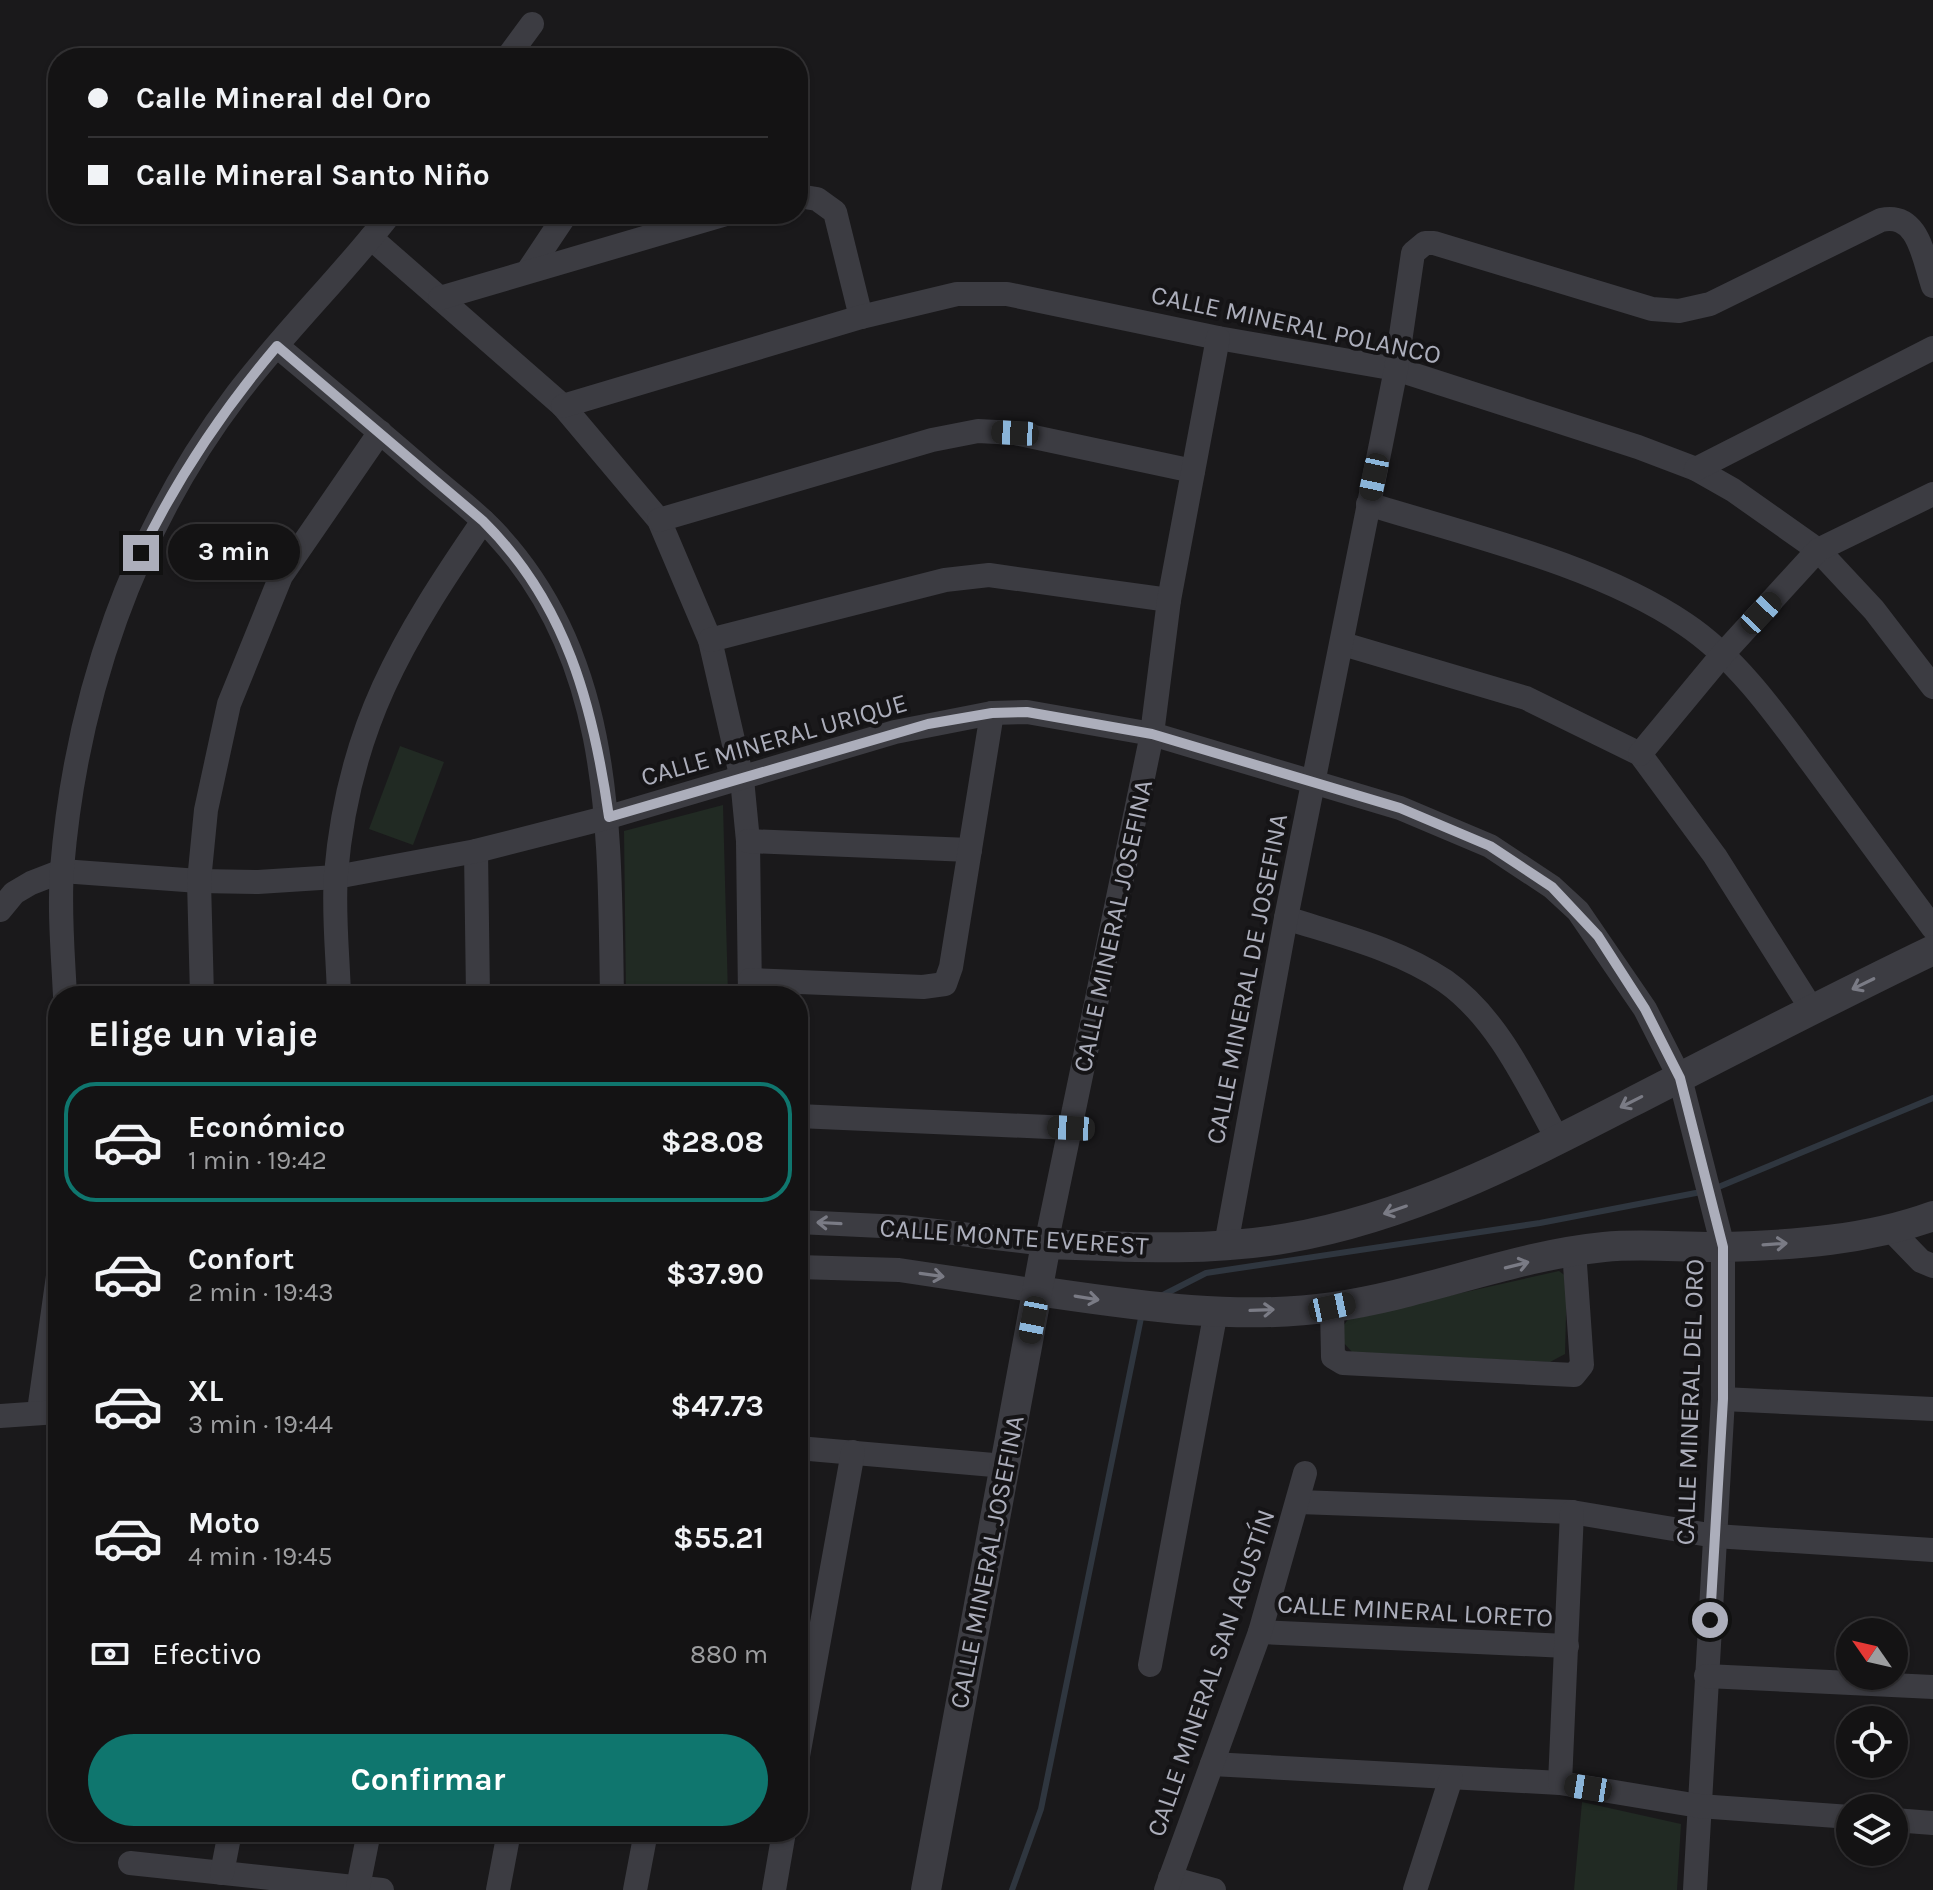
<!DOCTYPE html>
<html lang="es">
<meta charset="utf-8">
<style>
body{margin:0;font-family:Karla,sans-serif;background:#212022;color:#f1f3f6;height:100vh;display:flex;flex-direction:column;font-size:30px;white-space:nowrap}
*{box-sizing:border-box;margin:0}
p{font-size:26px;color:#9d9ea0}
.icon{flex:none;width:44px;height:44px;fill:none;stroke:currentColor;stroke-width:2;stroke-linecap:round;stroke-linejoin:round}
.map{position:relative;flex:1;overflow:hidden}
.sheet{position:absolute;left:48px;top:986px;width:760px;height:856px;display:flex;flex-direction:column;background:#141314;border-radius:32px;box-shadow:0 2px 6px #0004,0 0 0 2px #333234}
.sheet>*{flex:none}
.top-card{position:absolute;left:48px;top:48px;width:760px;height:176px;border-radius:32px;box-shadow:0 2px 6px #0004,0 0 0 2px #333234;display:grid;align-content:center;height:176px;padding:0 40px;background:#141314}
.needle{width:52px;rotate:304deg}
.buttons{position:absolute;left:1836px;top:1618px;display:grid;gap:16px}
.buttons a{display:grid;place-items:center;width:72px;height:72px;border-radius:50%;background:#141314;box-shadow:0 2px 6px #0004,0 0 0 2px #333234;font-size:40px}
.end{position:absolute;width:36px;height:36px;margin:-18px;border:10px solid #acaebb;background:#111;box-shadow:0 0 0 4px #111}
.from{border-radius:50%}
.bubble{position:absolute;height:56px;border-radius:28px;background:#141314;box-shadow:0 2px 6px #0004,0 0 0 2px #333234;font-size:26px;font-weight:700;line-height:56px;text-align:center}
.car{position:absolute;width:24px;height:48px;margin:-24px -12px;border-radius:10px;box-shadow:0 0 6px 2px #0007;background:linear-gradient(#222 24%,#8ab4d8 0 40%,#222 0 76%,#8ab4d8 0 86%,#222 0)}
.top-card b{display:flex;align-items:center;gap:28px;height:76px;font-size:30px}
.top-card b+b{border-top:2px solid #333234}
.top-card i{width:20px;height:20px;background:#f1f3f6}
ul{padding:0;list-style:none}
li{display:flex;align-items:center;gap:24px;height:120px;margin:0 16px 12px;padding:0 24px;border:4px solid transparent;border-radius:32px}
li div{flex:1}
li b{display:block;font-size:30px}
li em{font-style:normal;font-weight:700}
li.on{border-color:#0f766e}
li>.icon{width:72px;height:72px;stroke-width:1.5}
h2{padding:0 40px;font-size:36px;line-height:96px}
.pay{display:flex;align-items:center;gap:20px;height:88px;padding:0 40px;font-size:30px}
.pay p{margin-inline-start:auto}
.cta{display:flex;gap:16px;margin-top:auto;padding:16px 40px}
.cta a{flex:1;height:92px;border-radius:48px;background:#0f766e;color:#fff;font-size:32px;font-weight:700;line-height:92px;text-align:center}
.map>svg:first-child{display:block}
.green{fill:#212a23}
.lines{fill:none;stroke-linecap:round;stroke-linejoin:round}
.stream{stroke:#2f363f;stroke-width:6}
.minor{stroke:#3c3c42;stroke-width:24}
.tertiary{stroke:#3c3c42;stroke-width:30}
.oneway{stroke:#7a7b85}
.route{stroke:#acaebb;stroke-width:10}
.labels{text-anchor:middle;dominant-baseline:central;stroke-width:8;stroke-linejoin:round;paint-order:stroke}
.street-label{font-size:26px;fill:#acaebb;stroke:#151416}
</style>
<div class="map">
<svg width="1933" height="1890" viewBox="0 0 1933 1890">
<rect width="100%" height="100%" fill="#1a191b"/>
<!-- green -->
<g class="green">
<path d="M400,746L444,762L413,845L369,829Z"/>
<path d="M723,805L728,996H626L624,831Z"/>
<path d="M1559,1271L1567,1277L1565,1354L1550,1362L1352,1352L1343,1342L1341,1329L1349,1318Z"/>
<path d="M1582,1802L1681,1824L1677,1890H1574Z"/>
</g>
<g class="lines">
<!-- stream -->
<g class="stream">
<path d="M1716,1188L1933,1098"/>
<path d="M1161,1296L1206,1273L1540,1223L1701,1192"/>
<path d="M1012,1890L1041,1809L1142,1313"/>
</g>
<!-- minor -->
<g class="minor">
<path d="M507,58L532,24"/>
<path d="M798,196L817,199L835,212L861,317"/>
<path d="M371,238L563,406L659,520L710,640L742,779L748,841L750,996"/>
<path d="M528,271L566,214"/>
<path d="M440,298L726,214"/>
<path d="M277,346C327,388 377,429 426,472C450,493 477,512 498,536C615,663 609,835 612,996"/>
<path d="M563,406L861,317L957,294H1007L1218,338L1396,369L1638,447L1696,469L1733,490L1818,550L1874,610L1933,687"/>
<path d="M1696,469L1933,348"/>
<path d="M1368,504C1468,535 1598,565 1685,624C1736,658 1775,713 1811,762C1852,817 1892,873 1933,928"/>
<path d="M659,520L932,440L978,431L1015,433L1193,471"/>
<path d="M710,640L945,580L989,575L1169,600"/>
<path d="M1343,644L1526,698L1640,754L1715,856L1811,1008"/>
<path d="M1640,754L1722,655L1818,550L1933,494"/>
<path d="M748,841L970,850"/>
<path d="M476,851L478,996"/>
<path d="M0,910L14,893L31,883L62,871L199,881L258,882L336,877L476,851L609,817L895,732L992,713L1027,712L1152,734L1400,808L1490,846L1552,887L1578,911L1645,1009L1680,1078L1723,1247V1399L1695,1890"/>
<path d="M1286,918C1339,935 1398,949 1445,981C1498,1018 1528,1086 1558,1140"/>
<path d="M750,980L923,987L945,984L951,967L992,713"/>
<path d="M65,996C63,954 59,911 62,869C76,697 133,531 237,394C285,331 342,276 390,214"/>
<path d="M202,996L199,881L206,810L229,704L281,576L380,432"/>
<path d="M339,996C338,956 333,914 336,874C348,728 402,639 483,521"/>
<path d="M798,1116L1071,1128"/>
<path d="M798,1222L902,1227L1046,1244L1152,734L1169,600L1218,338"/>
<path d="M1891,1230L1921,1261L1933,1266"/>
<path d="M1226,1245L1286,918L1396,369L1413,253L1425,243H1434L1652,309L1679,311L1710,304L1881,220C1919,212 1923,257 1933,286"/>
<path d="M798,1267L899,1270L1038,1291"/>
<path d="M1332,1307L1333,1357L1343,1363L1574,1375L1582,1365L1574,1250"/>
<path d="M1723,1399L1933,1409"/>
<path d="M39,1411L58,1276"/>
<path d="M0,1416L58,1412"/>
<path d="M798,1448L1005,1466"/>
<path d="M1299,1502L1572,1512L1715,1536L1933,1550"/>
<path d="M1260,1632L1567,1646"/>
<path d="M1150,1665L1216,1311"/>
<path d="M1706,1676L1933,1687"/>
<path d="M798,1756L853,1452"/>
<path d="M1212,1764L1560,1783L1699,1806L1850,1817"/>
<path d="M1560,1783L1572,1512"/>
<path d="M1894,1820L1933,1823"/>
<path d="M130,1863L382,1890"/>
<path d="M222,1873L230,1832"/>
<path d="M1170,1878L1214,1890"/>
<path d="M358,1887L369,1832"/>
<path d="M498,1890L509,1832"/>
<path d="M635,1890L646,1832"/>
<path d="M774,1890L784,1832"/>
<path d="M1166,1890L1260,1632L1305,1473"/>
<path d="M1415,1890L1451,1778"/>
</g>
<!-- tertiary -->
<g class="tertiary">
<path d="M1038,1291C1134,1305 1236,1321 1333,1307C1425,1294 1512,1256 1604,1247C1645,1243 1685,1248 1725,1247C1795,1245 1867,1240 1933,1216"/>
<path d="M926,1890L1046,1244C1126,1247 1208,1252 1288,1238C1410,1217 1521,1159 1630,1103C1731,1051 1831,999 1933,950"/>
</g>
</g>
<!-- one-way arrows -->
<defs><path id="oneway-shaft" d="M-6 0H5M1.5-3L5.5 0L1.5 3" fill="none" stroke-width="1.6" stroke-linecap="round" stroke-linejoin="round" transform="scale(2)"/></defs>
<g class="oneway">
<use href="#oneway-shaft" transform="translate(1863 984) rotate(154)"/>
<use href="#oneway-shaft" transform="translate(1631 1102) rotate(153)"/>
<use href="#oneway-shaft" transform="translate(1395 1210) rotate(161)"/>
<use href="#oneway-shaft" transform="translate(829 1223) rotate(-177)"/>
<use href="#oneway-shaft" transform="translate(1775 1244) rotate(-4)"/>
<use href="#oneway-shaft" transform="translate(1517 1265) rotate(-14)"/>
<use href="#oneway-shaft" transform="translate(932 1275) rotate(8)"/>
<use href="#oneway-shaft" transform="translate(1087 1298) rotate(9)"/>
<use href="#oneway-shaft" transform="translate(1262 1310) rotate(-2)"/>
</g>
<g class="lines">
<!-- route -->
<path class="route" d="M141,553C177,478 223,410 277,346L483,521C566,603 593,705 609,817L928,724L992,713L1027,712L1152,734L1400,808L1490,846L1552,887L1598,936L1645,1009L1680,1078L1723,1247V1399L1710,1620"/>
</g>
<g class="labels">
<!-- street labels -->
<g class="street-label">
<text transform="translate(1296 325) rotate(12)">CALLE MINERAL POLANCO</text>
<text transform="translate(774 740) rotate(-16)">CALLE MINERAL URIQUE</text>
<text transform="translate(1113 926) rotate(-78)">CALLE MINERAL JOSEFINA</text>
<text transform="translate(1247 979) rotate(-79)">CALLE MINERAL DE JOSEFINA</text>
<text transform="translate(1014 1237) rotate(4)">CALLE MONTE EVEREST</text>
<text transform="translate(1690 1402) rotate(-88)">CALLE MINERAL DEL ORO</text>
<text transform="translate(987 1562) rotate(-79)">CALLE MINERAL JOSEFINA</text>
<text transform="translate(1415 1611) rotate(3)">CALLE MINERAL LORETO</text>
<text transform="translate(1211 1673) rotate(-71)">CALLE MINERAL SAN AGUSTÍN</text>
</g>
</g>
</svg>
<div class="buttons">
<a><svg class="needle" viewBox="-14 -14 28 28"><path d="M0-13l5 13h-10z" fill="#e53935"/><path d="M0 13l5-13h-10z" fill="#9d9ea0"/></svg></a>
<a><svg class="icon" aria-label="locate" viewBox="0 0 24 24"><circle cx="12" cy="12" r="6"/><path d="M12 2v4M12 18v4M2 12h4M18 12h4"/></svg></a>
<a><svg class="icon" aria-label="layers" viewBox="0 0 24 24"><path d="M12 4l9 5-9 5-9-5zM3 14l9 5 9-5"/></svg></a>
</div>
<i class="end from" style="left:1710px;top:1620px"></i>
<i class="end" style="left:141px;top:553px"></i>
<div class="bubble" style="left:168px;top:524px;width:132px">3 min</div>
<i class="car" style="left:1015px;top:433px;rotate:273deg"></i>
<i class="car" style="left:1374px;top:477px;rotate:192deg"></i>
<i class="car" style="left:1761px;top:613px;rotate:43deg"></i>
<i class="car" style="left:1071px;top:1128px;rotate:273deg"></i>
<i class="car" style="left:1332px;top:1307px;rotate:78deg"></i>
<i class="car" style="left:1033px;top:1320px;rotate:191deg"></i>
<i class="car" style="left:1588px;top:1788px;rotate:279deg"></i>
<div class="top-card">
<b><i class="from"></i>Calle Mineral del Oro</b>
<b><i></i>Calle Mineral Santo Niño</b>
</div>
<section class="sheet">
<h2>Elige un viaje</h2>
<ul>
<li class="on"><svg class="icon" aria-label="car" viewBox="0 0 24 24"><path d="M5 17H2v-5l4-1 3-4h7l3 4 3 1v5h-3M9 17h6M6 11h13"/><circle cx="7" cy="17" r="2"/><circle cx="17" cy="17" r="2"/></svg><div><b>Económico</b><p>1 min · 19:42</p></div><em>$28.08</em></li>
<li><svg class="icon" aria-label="car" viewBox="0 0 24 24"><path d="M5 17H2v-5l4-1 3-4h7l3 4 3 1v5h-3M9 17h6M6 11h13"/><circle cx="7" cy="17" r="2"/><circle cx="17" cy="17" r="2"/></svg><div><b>Confort</b><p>2 min · 19:43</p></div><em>$37.90</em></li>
<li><svg class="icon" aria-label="car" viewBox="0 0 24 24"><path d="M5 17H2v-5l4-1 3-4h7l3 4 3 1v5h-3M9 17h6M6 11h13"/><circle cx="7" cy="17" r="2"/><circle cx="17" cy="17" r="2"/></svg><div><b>XL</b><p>3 min · 19:44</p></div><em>$47.73</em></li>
<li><svg class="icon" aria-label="car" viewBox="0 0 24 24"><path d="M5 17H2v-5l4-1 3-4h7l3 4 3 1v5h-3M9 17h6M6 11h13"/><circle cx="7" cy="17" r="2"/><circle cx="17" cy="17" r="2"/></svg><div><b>Moto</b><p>4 min · 19:45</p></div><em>$55.21</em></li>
</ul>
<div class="pay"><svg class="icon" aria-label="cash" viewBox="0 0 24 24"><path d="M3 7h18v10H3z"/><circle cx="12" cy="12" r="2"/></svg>Efectivo<p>880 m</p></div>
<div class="cta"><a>Confirmar</a></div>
</section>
</div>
